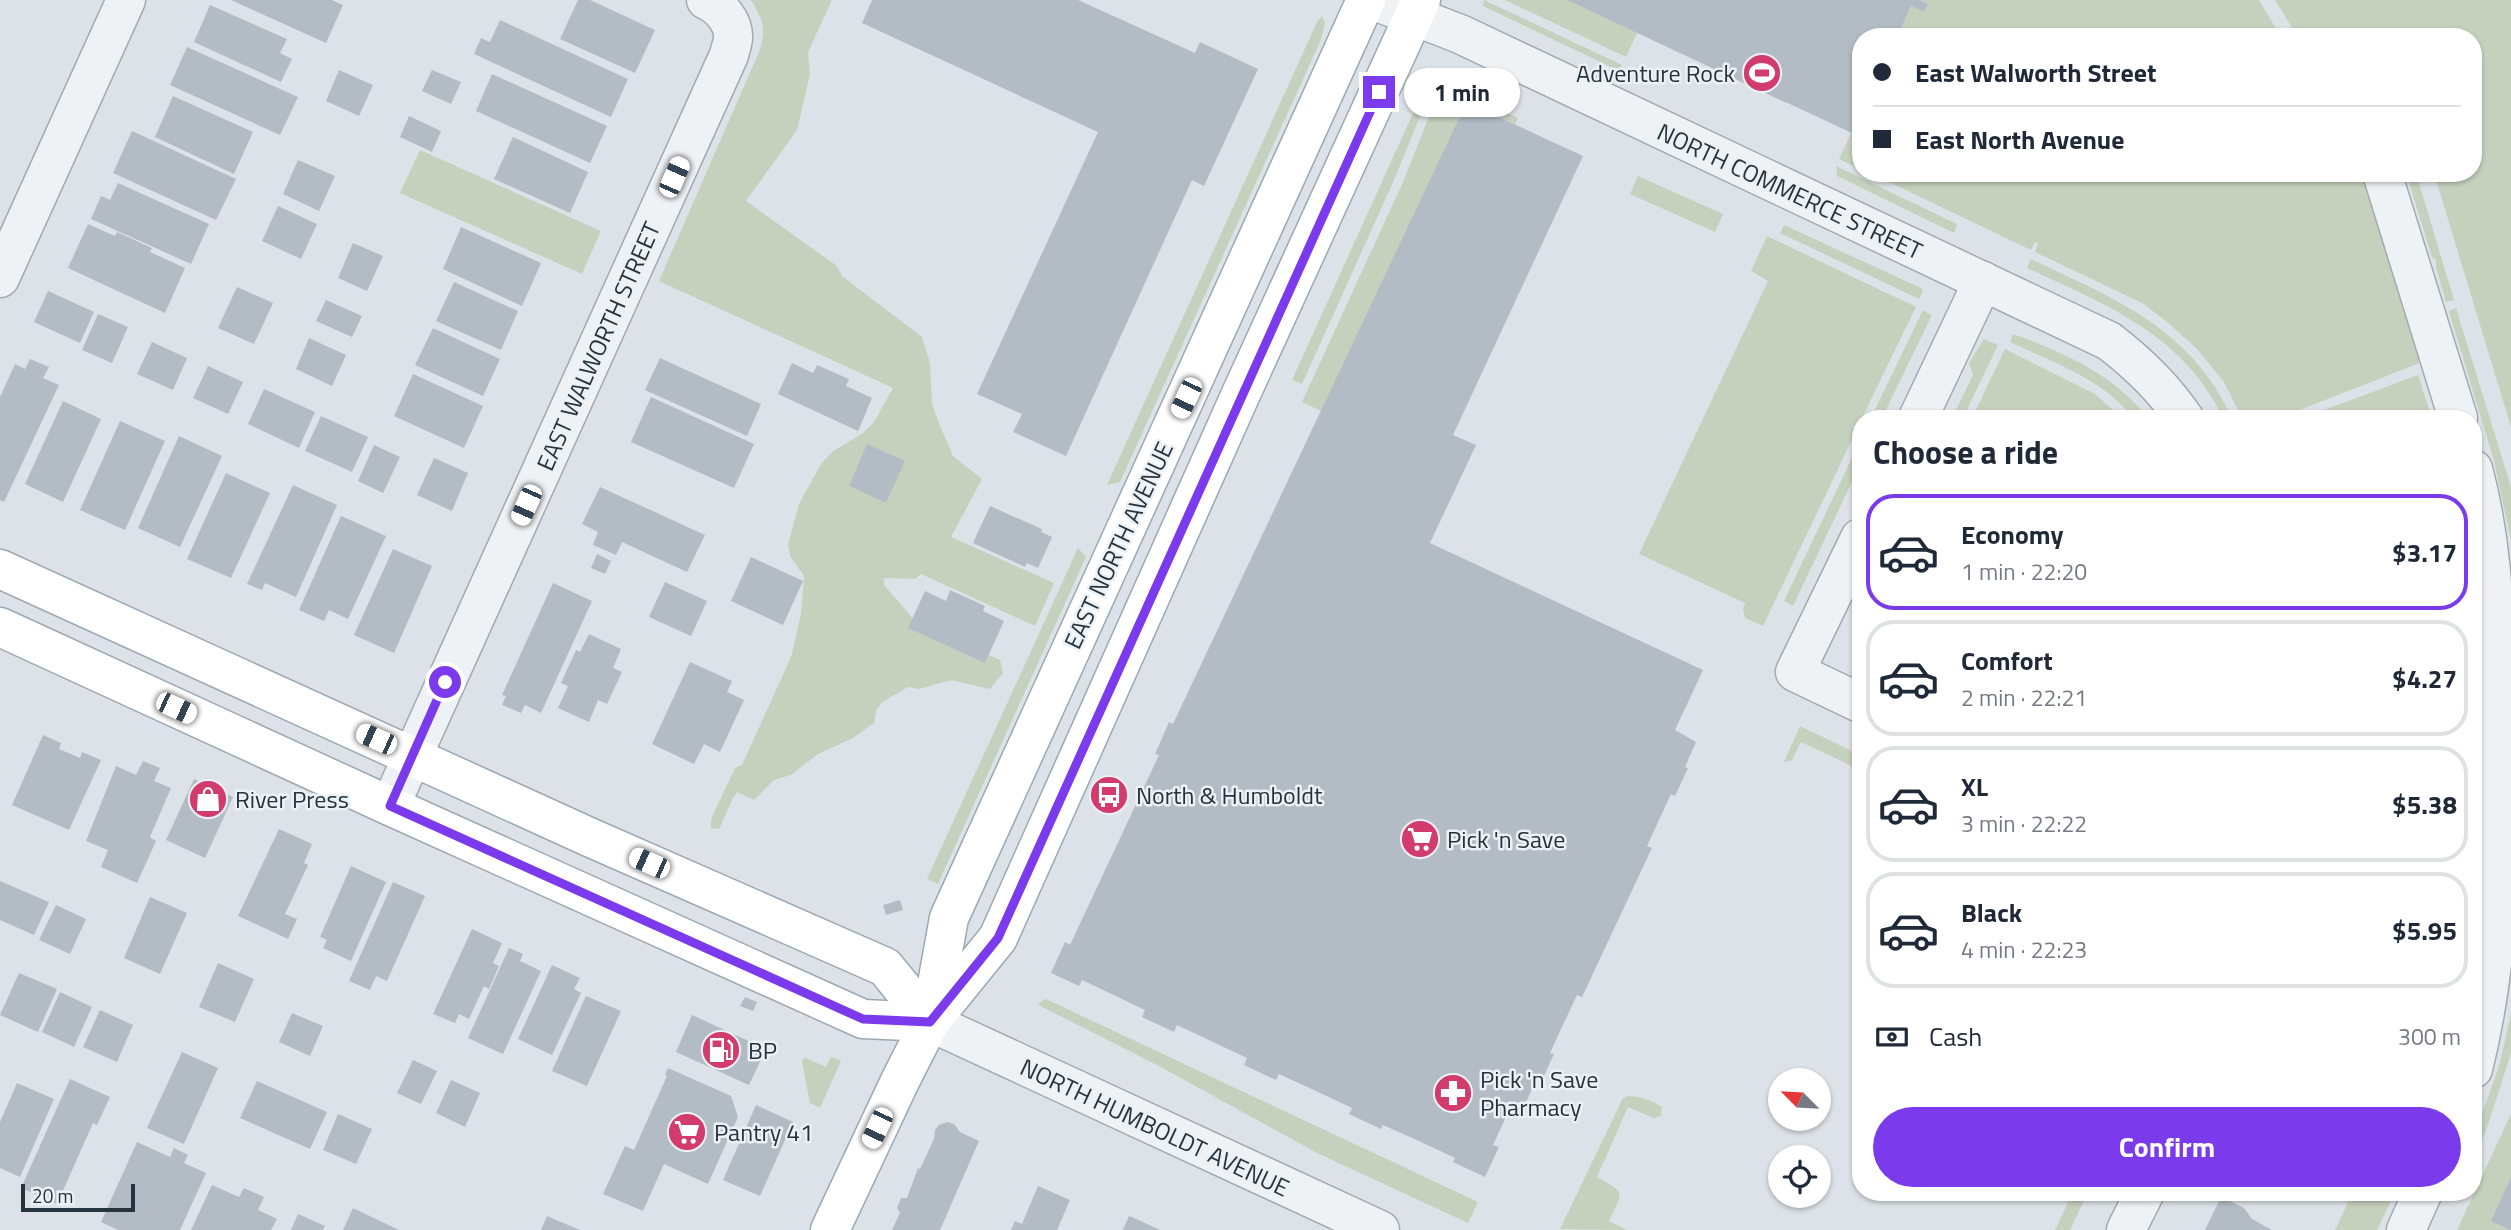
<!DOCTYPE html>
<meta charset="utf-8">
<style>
body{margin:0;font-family:"Titillium Web",sans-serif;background:#f6f6f7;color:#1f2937;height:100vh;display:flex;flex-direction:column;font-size:26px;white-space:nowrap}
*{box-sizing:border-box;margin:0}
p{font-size:23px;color:#747a83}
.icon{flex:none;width:38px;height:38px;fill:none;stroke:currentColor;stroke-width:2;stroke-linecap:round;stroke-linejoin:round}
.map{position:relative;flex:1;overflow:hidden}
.panel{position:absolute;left:1852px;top:410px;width:630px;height:791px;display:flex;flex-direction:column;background:#fff;border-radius:28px;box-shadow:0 2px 5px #0004}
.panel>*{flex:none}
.banner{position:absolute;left:1852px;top:28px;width:630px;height:154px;border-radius:28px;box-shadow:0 2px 5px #0004;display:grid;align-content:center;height:154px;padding:0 21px;background:#fff}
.needle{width:46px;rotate:294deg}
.fabs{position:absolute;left:1768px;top:1068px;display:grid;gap:14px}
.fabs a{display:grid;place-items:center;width:63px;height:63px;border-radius:50%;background:#fff;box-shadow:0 2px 5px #0004;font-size:35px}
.scale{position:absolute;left:21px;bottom:18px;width:114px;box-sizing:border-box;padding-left:7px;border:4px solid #26333d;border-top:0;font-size:19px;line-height:24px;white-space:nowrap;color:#26333d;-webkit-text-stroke:5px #ebf1f5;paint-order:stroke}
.end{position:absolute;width:32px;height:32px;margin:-16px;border:9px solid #7c3aed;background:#fff;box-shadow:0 0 0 4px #fff}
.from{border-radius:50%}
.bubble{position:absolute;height:49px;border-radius:24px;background:#fff;box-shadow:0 2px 5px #0004;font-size:23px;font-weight:700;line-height:49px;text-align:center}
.car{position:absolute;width:21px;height:42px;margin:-21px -10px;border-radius:9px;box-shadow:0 0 5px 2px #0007;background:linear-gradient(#fff 24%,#345 0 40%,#fff 0 76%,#345 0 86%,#fff 0)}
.banner b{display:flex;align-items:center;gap:24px;height:66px;font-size:26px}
.banner b+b{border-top:2px solid #e0e1e3}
.banner i{width:18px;height:18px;background:#1f2937}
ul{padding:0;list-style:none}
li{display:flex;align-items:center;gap:21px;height:116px;margin:0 14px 10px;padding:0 7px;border:4px solid #e0e1e3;border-radius:28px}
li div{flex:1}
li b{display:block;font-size:26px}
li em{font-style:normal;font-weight:700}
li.current{border-color:#7c3aed}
li>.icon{width:63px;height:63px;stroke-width:1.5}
h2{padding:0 21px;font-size:32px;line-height:84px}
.pay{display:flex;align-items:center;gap:18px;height:77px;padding:0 21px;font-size:26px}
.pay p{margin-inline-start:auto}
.button{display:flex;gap:14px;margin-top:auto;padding:14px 21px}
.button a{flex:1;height:80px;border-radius:42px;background:#7c3aed;color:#fff;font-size:28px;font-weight:700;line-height:80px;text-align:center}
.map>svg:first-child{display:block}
.green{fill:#c6d1bd}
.building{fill:#b3bcc4}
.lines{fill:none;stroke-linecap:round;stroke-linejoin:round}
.minor-casing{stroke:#a2aab1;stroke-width:41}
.major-casing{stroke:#9ba9b3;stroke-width:41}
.minor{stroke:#eff2f5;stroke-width:38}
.major{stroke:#fff;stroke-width:38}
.route{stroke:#7c3aed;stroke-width:9}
.labels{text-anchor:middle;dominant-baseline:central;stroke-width:5;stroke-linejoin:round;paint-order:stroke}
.poi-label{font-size:24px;fill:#26333d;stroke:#ebf1f5;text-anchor:start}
.street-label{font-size:24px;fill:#26333d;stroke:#ebf1f5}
</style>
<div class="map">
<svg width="2511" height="1230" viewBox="0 0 2511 1230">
<rect width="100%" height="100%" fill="#dce2e7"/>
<!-- green -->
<g class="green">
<path d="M751,0H832L808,52L810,74L797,130L746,201L837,266L842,276L922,337L930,363L932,404L940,426L953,456L982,479L951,537L1054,583L1035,626L921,574L915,579L884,578V585L917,623L1000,660L1003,673L990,689L951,680L919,689L908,687L882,702L877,709L874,723L853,738L818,754L791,775L774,780L754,800L737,792L733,798L719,829L711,828V819L735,768L742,765L791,657L801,614L804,576L790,556L788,545L799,504L821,464L833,451L862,434L874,422L893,388L659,281L759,52C767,28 763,21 751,0Z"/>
<path d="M1484,0L1622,65L1619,71L1483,6Z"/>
<path d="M1505,0H1834L1786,103L1637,33L1626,57Z"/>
<path d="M1920,0H2259L2281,37H1897L1911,6L1924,12L1928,4Z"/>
<path d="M2275,0H2511V427L2434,173H2473V37H2298Z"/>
<path d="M1322,16L1325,23L1320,42L1120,482L1107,485L1317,22Z"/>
<path d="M1452,86L1518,118L1515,124L1486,111L1459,118L1321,411L1302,402L1403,182L1440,89Z"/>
<path d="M1424,89L1430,92L1394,180L1302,384L1292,380Z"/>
<path d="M1860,115V169L1839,159Z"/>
<path d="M420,150L601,231L582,274L400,193Z"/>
<path d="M1836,166L1957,224L1954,233L1837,176Z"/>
<path d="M1870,173H2359L2366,185L2425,361L2279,418H2242L2224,382L2197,349L2166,321L2142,303L2035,252L2038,243L2035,242L2031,250Z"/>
<path d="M2406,173H2416L2454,300L2446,302L2436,267V260L2432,257Z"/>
<path d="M1638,176L1723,214L1715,232L1630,194Z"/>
<path d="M1784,225L1921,288L1923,290L1919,299L1780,233Z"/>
<path d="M1767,236L1916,307L1862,418H1860V423L1763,626L1745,618L1743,610L1745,603L1639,554L1768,281L1751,271Z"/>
<path d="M2031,259C2115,299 2191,328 2232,418H2223C2183,334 2106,305 2027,268Z"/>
<path d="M2456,308L2511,487V540L2494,461L2449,311Z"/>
<path d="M1923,310L1931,315V317L1882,418H1871Z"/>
<path d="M2013,334C2062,351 2116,376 2148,418H2133C2103,379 2054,363 2010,342Z"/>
<path d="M1984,339L1998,345L1963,418H1952L1973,375L1969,363Z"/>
<path d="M2005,349L2095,394L2122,418H1972Z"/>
<path d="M2418,375L2432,418H2303Z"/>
<path d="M1860,441V465L1793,606L1784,601Z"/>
<path d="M1078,548L1086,557L938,884L927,879Z"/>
<path d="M1800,726L1860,755V770L1801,742L1792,760L1784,762Z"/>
<path d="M1046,999L1478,1202L1468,1223L1317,1153L1159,1066L1042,1007L1038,1003Z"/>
<path d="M2511,1013V1053L2488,1125L2473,1161V1140L2500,1063Z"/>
<path d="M804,1057L826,1067L831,1057L841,1061L820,1108L810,1103L802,1062Z"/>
<path d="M1628,1096C1640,1096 1651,1100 1662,1107L1661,1116L1654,1118L1628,1107L1597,1177C1627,1194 1623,1190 1609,1221L1627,1230L1560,1229L1623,1098Z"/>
<path d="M2511,1114V1230H2457Z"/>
<path d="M2073,1192H2088L2070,1230H2055Z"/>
<path d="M2353,1192H2395L2377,1230H2335Z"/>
</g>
<!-- building -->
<g class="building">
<path d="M231,0H332L343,5L326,43Z"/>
<path d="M578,0H590L655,30L635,73L560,39Z"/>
<path d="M872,0H1078L1195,53L1200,42L1258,69L1204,186L1192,180L1066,456L1013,432L1022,414L977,394L1098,132L862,23Z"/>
<path d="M1567,0H1920L1928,4L1924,12L1911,6L1897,37H1860V115L1852,133Z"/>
<path d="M210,5L287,39L280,53L292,59L281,82L194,42Z"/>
<path d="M500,20L628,79L611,117L474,54L481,38L490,42Z"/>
<path d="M187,47L298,97L280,135L170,85Z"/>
<path d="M339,70L373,85L359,116L326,101Z"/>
<path d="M432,70L461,82L451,104L422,91Z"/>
<path d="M492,74L607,126L590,163L476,111Z"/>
<path d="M173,96L253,132L234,174L155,137Z"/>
<path d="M1486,111L1583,156L1453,435L1476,445L1430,543L1703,670L1675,730L1696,742L1685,767L1688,768L1675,796L1671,794L1647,846L1652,848L1651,850L1582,997L1577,995L1561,1029L1550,1053L1554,1054L1542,1080L1537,1078L1524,1107L1513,1102L1493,1145L1499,1147L1485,1177L1453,1162L1455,1158L1419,1141L1383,1125L1381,1129L1349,1114L1352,1108L1316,1091L1279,1074L1276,1080L1244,1065L1247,1058L1211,1041L1177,1025L1174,1032L1142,1017L1145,1010L1082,980L1079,986L1051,973L1065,942L1070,945L1159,755L1155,754L1169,722L1173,724L1459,118Z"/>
<path d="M409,116L441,131L432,152L400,137Z"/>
<path d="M132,131L236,179L216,220L113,173Z"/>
<path d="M513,137L588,172L570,213L494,179Z"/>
<path d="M298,160L335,176L319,211L283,194Z"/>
<path d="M118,183L209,224L191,264L91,219L101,196L110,200Z"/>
<path d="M278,206L317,224L301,259L262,241Z"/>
<path d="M88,224L115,236L117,232L152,248L150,252L185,268L165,313L68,268Z"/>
<path d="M461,227L541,263L522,306L443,269Z"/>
<path d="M353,243L383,256L367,291L338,278Z"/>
<path d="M454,282L518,311L501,350L436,321Z"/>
<path d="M237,287L273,303L254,344L218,328Z"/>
<path d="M48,291L94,312L80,343L34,322Z"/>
<path d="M326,300L362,316L352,337L316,321Z"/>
<path d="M98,314L128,327L112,363L82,350Z"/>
<path d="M433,328L500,359L483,396L415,365Z"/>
<path d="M309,338L346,355L332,386L296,369Z"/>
<path d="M152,342L187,358L173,390L137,374Z"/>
<path d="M660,358L761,404L747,436L645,390Z"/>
<path d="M30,359L49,367L43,378L59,385L4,502L0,500V397L15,364L25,369Z"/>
<path d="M792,363L813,373L817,365L849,379L846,386L872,398L858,431L778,394Z"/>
<path d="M208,366L243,382L228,414L193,398Z"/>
<path d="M413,374L483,406L464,448L394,416Z"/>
<path d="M264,389L315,412L299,448L248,424Z"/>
<path d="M651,397L754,444L734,488L631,442Z"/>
<path d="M63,401L101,419L63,502L25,484Z"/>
<path d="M321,416L368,437L352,472L305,451Z"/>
<path d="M120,421L165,441L125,530L80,510Z"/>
<path d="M179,436L222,456L180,547L138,528Z"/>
<path d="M867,444L905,461L886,503L849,486Z"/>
<path d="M374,445L400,457L383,493L358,481Z"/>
<path d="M434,458L468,473L452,511L417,495Z"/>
<path d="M226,473L270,493L231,578L187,559Z"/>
<path d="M293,485L337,505L296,597L265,583L262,590L247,584Z"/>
<path d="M600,487L705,535L687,572L622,542L616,555L593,545L598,532L582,524Z"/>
<path d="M990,506L1042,529L1041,532L1052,537L1038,568L1027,563L1025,567L973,543Z"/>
<path d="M341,516L386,536L348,619L329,610L324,621L299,610Z"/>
<path d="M393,549L432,566L394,653L354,635Z"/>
<path d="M597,554L611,561L605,574L591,568Z"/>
<path d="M751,557L803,581L783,625L731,601Z"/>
<path d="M665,582L707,601L691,636L649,617Z"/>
<path d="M553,583L592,601L541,713L525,705L521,713L502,705L506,696L502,695Z"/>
<path d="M950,590L985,606L983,611L1004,621L985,663L908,628L925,591L946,601Z"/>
<path d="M589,634L621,649L613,668L622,672L607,704L598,700L589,722L558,708L568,686L561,683L576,650L580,652Z"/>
<path d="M690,662L732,681L727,692L744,700L720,752L704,744L694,764L652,744Z"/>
<path d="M43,735L61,743L59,749L80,758L82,752L101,760L69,830L12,805Z"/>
<path d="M143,761L160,768L154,781L171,788L150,837L156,841L137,883L101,867L108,850L86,841L116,766L136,775Z"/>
<path d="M194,779L233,797L205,858L166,840Z"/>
<path d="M279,829L312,844L304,863L308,865L285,914L297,919L288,939L238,916Z"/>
<path d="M351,866L386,882L351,961L323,948L327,940L320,937Z"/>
<path d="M0,881L49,902L34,935L0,920Z"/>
<path d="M393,882L425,896L387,981L376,976L370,990L349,981Z"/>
<path d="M150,897L187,913L160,974L124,958Z"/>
<path d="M900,900L903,910L886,915L883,905Z"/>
<path d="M56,905L86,919L70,954L39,940Z"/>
<path d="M472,929L502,943L493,963L499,966L489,989L484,986L469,1019L459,1014L455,1023L433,1014Z"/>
<path d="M509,948L523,954L520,961L541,971L503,1054L468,1038Z"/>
<path d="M218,963L254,979L235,1022L199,1007Z"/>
<path d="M552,965L580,978L574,989L581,993L552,1055L518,1039Z"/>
<path d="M19,973L57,989L38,1032L0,1015Z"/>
<path d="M60,992L92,1007L74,1047L42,1032Z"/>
<path d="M586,996L621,1011L587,1086L552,1071Z"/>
<path d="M745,997L757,1002L753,1011L740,1006Z"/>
<path d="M100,1010L133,1025L117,1062L83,1047Z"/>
<path d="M292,1013L323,1026L310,1056L279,1042Z"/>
<path d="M692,1015L766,1049L749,1085L676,1052Z"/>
<path d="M182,1052L218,1068L184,1144L147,1128Z"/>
<path d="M413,1060L437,1071L421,1104L397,1093Z"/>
<path d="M668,1068L731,1096L738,1117L708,1184L664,1164L643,1211L603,1194L625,1146L634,1150L667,1076L665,1075Z"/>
<path d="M70,1079L110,1097L97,1125L93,1123L57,1204L21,1188Z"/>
<path d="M451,1080L480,1093L465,1127L436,1113Z"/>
<path d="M257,1081L327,1112L310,1149L240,1118Z"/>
<path d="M17,1083L54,1099L20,1177L0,1168V1122Z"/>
<path d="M756,1105L793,1122L760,1196L723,1180Z"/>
<path d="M338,1114L372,1129L356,1164L323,1150Z"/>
<path d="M947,1122L954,1124L960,1132L979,1141L940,1230H892L900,1213L897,1208L901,1198H907L918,1168L920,1169L934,1139L935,1130L939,1125Z"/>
<path d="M137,1142L170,1157L174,1148L188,1155L184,1163L206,1173L180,1230H118L101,1222Z"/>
<path d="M2511,1177V1230H2510L2491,1221Z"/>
<path d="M212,1185L239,1197L244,1188L264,1197L258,1210L277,1219L271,1230H191Z"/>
<path d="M1038,1186L1070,1200L1057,1230H1011L1015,1221L1022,1224Z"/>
<path d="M2221,1197L2244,1208L2252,1219L2272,1230H2205Z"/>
<path d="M353,1208L399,1230H343Z"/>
<path d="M298,1214L325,1226L323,1230H291Z"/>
<path d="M547,1216L580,1230H541Z"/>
<path d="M1129,1216L1134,1218L1160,1230H1123Z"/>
</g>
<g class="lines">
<!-- minor casing -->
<g class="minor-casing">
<g id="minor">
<path d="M1372,0L1460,34L2109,341C2139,364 2163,387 2184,418"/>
<path d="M2382,173L2458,418"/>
<path d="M0,278L126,0"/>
<path d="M1918,418L1983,281"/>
<path d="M2473,469C2493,543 2494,608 2497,684C2502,814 2505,941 2473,1069"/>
<path d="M1860,538L1795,672L1860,703"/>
<path d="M390,806L729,55C730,50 733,43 733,38C734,22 720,6 706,0"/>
<path d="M930,1022L1380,1230"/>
<path d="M2126,1230L2145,1192"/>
<path d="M2406,1230L2423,1192"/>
</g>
</g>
<!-- major casing -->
<g class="major-casing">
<g id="major">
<path d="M0,569L589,837L885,967L930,1022"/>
<path d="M0,627L390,806L863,1019L930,1022"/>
<path d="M931,1017L949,918L1366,0"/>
<path d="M830,1230L900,1081L930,1022L998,938L1240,396L1421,0"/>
</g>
</g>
<!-- minor -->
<use href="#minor" class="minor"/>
<!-- major -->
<use href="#major" class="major"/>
</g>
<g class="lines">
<!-- route -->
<path class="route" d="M445,682L390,806L863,1019L930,1022L998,938L1379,92"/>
</g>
<!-- icons -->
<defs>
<g id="stadium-disc" transform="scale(2.0125)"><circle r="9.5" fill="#d13c6d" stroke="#ebf1f5"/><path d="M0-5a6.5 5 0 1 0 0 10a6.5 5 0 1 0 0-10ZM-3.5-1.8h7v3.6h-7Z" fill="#fff"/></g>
<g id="bus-disc" transform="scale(2.0125)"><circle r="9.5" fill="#d13c6d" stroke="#ebf1f5"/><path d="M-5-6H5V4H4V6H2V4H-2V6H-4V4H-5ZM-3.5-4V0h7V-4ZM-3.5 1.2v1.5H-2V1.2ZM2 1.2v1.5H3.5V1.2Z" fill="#fff"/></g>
<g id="shop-disc" transform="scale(2.0125)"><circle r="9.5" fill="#d13c6d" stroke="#ebf1f5"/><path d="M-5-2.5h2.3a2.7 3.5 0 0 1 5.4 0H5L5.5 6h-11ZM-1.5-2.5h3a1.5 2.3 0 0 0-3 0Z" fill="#fff"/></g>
<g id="supermarket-disc" transform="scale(2.0125)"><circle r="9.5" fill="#d13c6d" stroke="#ebf1f5"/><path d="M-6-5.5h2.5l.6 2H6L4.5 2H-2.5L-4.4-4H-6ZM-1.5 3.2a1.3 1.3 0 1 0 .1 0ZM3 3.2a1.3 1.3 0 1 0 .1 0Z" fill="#fff"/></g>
<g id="fuel-disc" transform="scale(2.0125)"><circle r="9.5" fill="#d13c6d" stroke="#ebf1f5"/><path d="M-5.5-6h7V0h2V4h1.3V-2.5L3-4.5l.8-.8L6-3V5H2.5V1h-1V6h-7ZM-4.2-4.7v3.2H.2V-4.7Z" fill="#fff"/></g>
<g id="pharmacy-disc" transform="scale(2.0125)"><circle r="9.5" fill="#d13c6d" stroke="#ebf1f5"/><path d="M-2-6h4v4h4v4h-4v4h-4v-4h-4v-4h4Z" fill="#fff"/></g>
</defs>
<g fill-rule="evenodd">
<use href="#stadium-disc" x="1762" y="73"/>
<use href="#bus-disc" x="1109" y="795"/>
<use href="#shop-disc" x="208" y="799"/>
<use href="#supermarket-disc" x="1420" y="839"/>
<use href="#fuel-disc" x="721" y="1050"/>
<use href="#pharmacy-disc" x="1453" y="1093"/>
<use href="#supermarket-disc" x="687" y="1132"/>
</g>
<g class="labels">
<!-- poi labels -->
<g class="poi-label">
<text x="1735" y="73" text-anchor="end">Adventure Rock</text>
<text x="1136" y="795">North &amp; Humboldt</text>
<text x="235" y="799">River Press</text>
<text x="1447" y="839">Pick 'n Save</text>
<text x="748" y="1050">BP</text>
<text x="1480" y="1079">Pick 'n Save<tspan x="1480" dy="28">Pharmacy</tspan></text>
<text x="714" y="1132">Pantry 41</text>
</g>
<!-- street labels -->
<g class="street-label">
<text transform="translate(1790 191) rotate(25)">NORTH COMMERCE STREET</text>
<text transform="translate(598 346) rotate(-66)">EAST WALWORTH STREET</text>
<text transform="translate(1118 545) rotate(-65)">EAST NORTH AVENUE</text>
<text transform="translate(1155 1127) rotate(25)">NORTH HUMBOLDT AVENUE</text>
</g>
</g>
</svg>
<div class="fabs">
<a><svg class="needle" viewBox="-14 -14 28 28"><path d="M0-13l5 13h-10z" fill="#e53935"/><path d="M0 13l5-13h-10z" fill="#747a83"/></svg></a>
<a><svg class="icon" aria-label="locate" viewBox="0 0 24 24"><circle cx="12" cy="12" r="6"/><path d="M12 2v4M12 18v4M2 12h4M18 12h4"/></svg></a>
</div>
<div class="scale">20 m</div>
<i class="end from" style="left:445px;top:682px"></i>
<i class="end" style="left:1379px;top:92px"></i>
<div class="bubble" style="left:1404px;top:68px;width:116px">1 min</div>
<i class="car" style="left:674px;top:177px;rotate:24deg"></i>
<i class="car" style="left:1186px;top:398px;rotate:205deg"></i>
<i class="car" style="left:526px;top:505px;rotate:204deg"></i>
<i class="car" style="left:176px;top:708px;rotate:115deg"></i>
<i class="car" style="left:376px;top:739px;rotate:294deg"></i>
<i class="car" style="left:649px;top:863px;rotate:294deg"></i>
<i class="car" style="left:877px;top:1128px;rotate:205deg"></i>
<div class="banner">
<b><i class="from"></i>East Walworth Street</b>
<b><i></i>East North Avenue</b>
</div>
<section class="panel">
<h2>Choose a ride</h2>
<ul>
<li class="current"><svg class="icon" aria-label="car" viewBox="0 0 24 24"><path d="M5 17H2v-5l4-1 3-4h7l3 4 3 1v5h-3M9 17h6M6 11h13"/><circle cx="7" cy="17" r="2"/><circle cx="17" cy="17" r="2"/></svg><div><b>Economy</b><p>1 min · 22:20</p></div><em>$3.17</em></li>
<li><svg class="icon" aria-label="car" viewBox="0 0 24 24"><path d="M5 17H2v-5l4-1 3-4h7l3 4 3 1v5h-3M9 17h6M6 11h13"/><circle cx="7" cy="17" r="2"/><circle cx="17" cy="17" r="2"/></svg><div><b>Comfort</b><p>2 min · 22:21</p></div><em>$4.27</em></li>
<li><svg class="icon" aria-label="car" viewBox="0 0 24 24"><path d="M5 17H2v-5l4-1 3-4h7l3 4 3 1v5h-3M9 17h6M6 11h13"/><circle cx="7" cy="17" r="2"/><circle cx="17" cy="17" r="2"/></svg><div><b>XL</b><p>3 min · 22:22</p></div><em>$5.38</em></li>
<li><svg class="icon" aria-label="car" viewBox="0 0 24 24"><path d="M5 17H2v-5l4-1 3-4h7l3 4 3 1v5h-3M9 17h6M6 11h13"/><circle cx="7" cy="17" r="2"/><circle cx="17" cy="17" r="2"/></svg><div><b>Black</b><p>4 min · 22:23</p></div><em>$5.95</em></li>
</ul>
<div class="pay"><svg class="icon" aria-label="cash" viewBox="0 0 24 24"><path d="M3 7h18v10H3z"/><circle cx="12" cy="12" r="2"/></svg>Cash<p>300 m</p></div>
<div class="button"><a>Confirm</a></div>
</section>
</div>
